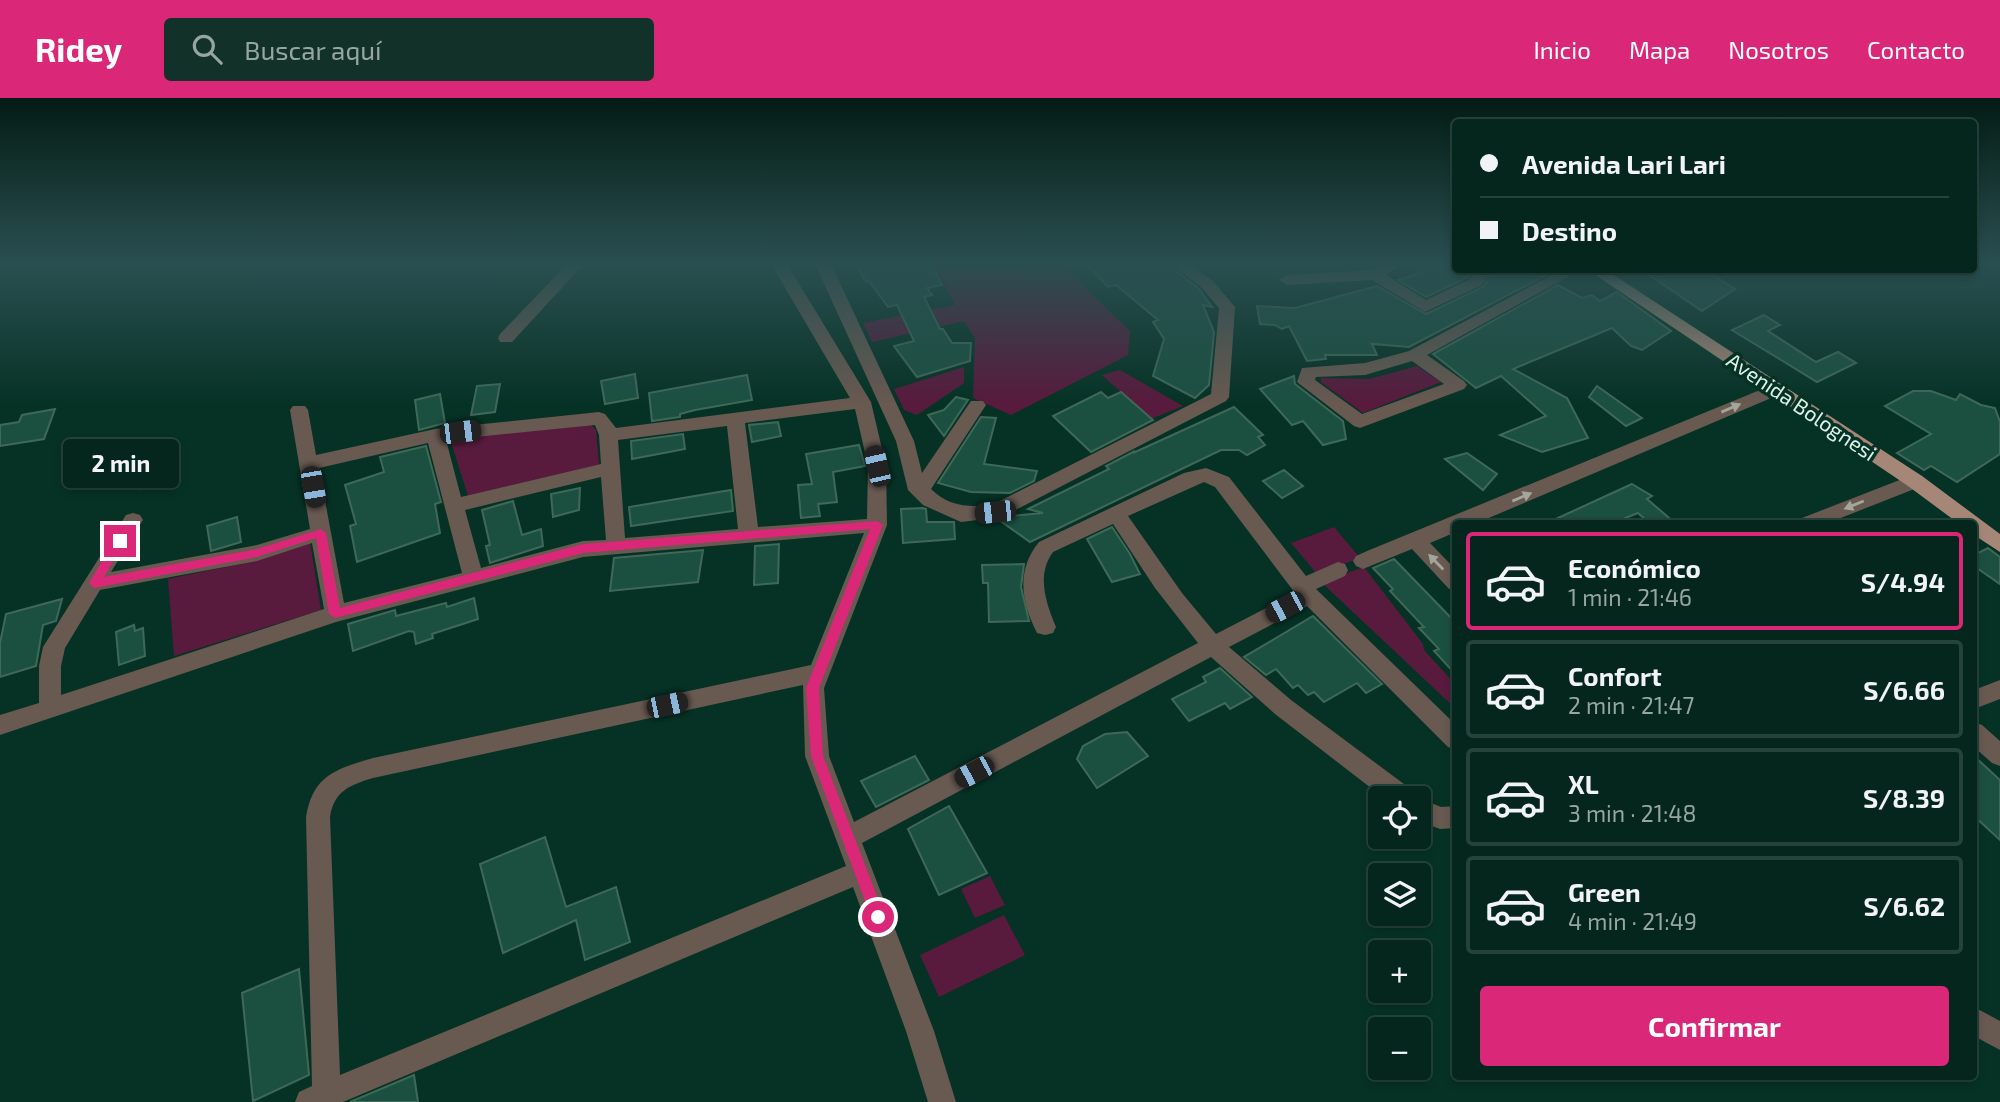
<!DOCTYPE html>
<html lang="es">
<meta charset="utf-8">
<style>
body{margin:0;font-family:"Exo 2",sans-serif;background:#123229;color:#f1f3f6;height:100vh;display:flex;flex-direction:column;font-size:26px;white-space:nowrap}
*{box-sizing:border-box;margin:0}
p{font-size:23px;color:#97a5a3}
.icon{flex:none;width:38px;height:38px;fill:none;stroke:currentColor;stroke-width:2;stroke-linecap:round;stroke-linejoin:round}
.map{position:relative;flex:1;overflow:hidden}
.sheet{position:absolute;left:1452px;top:422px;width:525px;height:560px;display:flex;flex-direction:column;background:#04261c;border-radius:7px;box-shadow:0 4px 10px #0003,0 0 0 2px #25433b}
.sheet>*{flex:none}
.guide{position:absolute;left:1452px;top:21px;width:525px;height:154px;border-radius:7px;box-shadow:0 4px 10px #0003,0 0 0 2px #25433b;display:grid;align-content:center;height:154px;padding:0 28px;background:#04261c}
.controls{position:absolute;left:1368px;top:688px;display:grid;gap:14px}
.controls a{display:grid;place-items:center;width:63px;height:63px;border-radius:7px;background:#04261c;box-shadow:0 4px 10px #0003,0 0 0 2px #25433b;font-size:35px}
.end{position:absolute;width:32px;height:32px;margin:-16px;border:9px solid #db2777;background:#fff;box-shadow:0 0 0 4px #fff}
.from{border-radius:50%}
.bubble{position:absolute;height:49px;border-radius:7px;background:#04261c;box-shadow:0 4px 10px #0003,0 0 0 2px #25433b;font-size:23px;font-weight:700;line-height:49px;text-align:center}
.car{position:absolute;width:21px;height:42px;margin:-21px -10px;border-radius:9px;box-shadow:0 0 5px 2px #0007;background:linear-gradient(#222 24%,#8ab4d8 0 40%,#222 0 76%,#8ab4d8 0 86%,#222 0)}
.guide b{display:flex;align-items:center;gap:24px;height:66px;font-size:26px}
.guide b+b{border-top:2px solid #25433b}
.guide i{width:18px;height:18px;background:#f1f3f6}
ul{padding:12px 0 0;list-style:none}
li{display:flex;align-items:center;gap:21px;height:98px;margin:0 14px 10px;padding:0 14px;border:4px solid #25433b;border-radius:7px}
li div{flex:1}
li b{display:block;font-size:26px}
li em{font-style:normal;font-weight:700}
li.active{border-color:#db2777}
li>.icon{width:63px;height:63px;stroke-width:1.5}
.button{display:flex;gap:14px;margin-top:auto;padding:14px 28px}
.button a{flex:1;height:80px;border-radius:7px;background:#db2777;color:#fff;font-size:28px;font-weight:700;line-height:80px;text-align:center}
header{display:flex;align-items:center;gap:42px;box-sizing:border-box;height:98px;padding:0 35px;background:#db2777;color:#fff}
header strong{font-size:33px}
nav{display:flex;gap:38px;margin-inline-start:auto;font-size:24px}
.search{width:490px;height:63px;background:#123229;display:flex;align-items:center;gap:18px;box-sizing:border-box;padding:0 24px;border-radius:7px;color:#97a5a3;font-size:26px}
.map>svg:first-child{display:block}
.green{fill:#581a3d}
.building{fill:#1b5040;stroke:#3f6859;stroke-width:2}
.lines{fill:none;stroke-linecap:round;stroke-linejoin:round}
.minor{fill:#685951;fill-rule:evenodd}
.major{fill:#a68777;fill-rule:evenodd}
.oneway{fill:#a2a69d}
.route{fill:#db2777}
.labels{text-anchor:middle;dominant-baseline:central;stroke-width:7;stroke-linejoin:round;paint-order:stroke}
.street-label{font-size:21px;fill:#dcf2e9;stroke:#063225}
</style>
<header>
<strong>Ridey</strong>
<div class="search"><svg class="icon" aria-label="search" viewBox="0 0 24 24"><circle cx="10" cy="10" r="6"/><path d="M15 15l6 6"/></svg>Buscar aquí</div>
<nav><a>Inicio</a><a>Mapa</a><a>Nosotros</a><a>Contacto</a></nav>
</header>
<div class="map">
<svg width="2000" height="1004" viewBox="0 0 2000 1004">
<rect width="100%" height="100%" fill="#063225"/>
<!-- green -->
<g class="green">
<path d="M934,166H1060L1130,233L1128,257L1011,317L973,300L975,240L964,223L872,244L863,225L955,207Z"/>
<path d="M1417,268L1441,284L1363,315L1321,284V280L1369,281Z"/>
<path d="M964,269V285L917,317L904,312L894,291Z"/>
<path d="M1120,272L1183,308L1151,321L1102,277Z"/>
<path d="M591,327L596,332L599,367L468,398L450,341Z"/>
<path d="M1334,429L1360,460L1317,476L1291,445Z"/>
<path d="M310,444L321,512L174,558L168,481L250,464Z"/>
<path d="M1364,469L1423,546L1424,552L1456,587V611L1321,484Z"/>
<path d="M990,778L1005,807L975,820L961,791Z"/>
<path d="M1004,817L1025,857L939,899L920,857Z"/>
</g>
<!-- building -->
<g class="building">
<path d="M869,166H910L912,169L932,166L942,187L927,190L932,197L924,199L940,231H943L952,245H971L970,263L917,279L894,248L914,243L897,207L888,209L869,183L866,184L857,168Z"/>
<path d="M1086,166H1156L1161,170L1170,168L1199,191L1212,209L1203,207L1214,234L1209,287L1195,300L1153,278L1164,241L1153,224L1158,222L1116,187L1108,189Z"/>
<path d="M1417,166H1456V172H1475L1468,179L1426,199L1398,182L1419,175Z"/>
<path d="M1497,172H1556L1409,249L1372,246L1377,257H1325L1326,261L1307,263L1289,228L1282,231L1275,227L1260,226L1257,208L1295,210L1377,188L1426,216L1483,189Z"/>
<path d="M1642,172H1705L1735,191L1702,213Z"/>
<path d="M1558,187L1582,200L1592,197L1600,203L1617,194L1671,233L1642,252L1631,248L1612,230L1513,271L1567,300L1588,340L1542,354L1500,337L1546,318L1501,278L1476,290L1433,256Z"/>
<path d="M1764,217L1780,227L1768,233L1816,264L1838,254L1856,265L1817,284L1732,232Z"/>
<path d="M635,276L638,300L605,306L601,283Z"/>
<path d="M747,277L752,302L695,312L680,316V319L652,323L649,295Z"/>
<path d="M1294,278L1295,286L1343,323L1346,341L1323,347L1303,323L1292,327L1260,291Z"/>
<path d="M500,286L495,314L471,317L477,288Z"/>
<path d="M1597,288L1642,320L1626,328L1589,299Z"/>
<path d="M1913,293H1931L1956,302L1960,296L1981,307L1995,310L2000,324V356L1957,384L1931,368L1924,372L1897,355L1931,336L1885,308Z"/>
<path d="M1101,294L1108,300L1121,294L1153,322L1091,354L1053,318Z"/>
<path d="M440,296L445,325L419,332L415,302Z"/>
<path d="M956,299L968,302L944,338L928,317L944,312Z"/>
<path d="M1234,309L1263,337L1258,339L1265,347L1247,357L1239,352H1221L1030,444L999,422L1010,418L1043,415L1028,411L1109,371L1106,368L1135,353L1133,355Z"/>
<path d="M55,311L44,341L0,348V327L19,324L22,317Z"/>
<path d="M981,319L996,320L984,366L1037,373L1034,383L1010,395L971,394L938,385Z"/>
<path d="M778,324L781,338L752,344L749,327Z"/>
<path d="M683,336L685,351L632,361L631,343Z"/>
<path d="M859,347L865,368L833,374L837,404L818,406L820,418L801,420L798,387L812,386L806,356Z"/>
<path d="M426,348L441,404L435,406L440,435L357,464L350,428L356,426L345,387L384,374L380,359Z"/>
<path d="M1467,355L1497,376L1483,392L1445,361Z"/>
<path d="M172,363L160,389L141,391L153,365Z"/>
<path d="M1284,372L1303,388L1282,400L1263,383Z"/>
<path d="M1632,386L1652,398L1647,401L1675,425H1649L1638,415L1613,425H1547Z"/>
<path d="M580,390L579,412L553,419L551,396Z"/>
<path d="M731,392L733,413L631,428L629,409Z"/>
<path d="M513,403L522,437L541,431L543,448L490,465L486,448L490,447L482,412Z"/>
<path d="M923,410L926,411L927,424H954L955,441L903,445L901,411Z"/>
<path d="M237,419L241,444L211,453L207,428Z"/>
<path d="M1112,429L1130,456L1140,476L1112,484L1087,441Z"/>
<path d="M779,446L778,485L754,487L755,448Z"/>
<path d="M1988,450L2000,459V486L1974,468V457Z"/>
<path d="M703,452L698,484L610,493L614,460Z"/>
<path d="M1394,461L1456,525V577L1434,553L1439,551L1419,530L1424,529L1390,493L1393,491L1373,470Z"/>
<path d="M1024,466L1021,489L1029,523L989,524L988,485H983L982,467Z"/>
<path d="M474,500L478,521L432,536L433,540L416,546L414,534L409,533L353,553L348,526L395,512L396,518L446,505L447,509Z"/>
<path d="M62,501L56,523L43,527L36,568L0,579V545L6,516Z"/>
<path d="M1313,518L1382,586L1366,595L1357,585L1324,604L1314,594L1308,597L1298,587L1293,590L1276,571L1266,577L1244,559Z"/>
<path d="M134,527L135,533L143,530L145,558L119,567L116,534Z"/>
<path d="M1220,570L1252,599L1230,611L1225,605L1189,623L1172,601L1206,584L1203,579Z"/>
<path d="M1127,634L1148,658L1097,690L1077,661L1083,648L1105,636Z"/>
<path d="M915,658L929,682L876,709L861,683Z"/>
<path d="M1974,658L2000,682V742L1974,718Z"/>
<path d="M949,708L987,775L939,797L908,731Z"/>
<path d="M545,739L566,809L616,789L630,844L585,862L576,822L503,855L480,766Z"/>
<path d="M299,871L309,977L253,1003L242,895Z"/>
<path d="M414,977L418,1004H350Z"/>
</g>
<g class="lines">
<!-- minor -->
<g class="minor">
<path d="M567,166H584L512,244H500L498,240L500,236Z"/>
<path d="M771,166H787L871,304L886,368L887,427L824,590L829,658L854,724L1198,545L1155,490L1113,426L1053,454C1036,477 1046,505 1056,529L1053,535L1045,537L1037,535C1021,504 1016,472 1039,444L1184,375L1206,370L1229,379L1306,478L1338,464L1345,466L1348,472L1345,478L1316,491L1456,627V652L1448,649L1307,508L1229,549L1291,602L1412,692L1415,700H1384L1275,616L1211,559L862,745L934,933L956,1004H928L906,933L853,789L343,1004H295L299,994L312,988L306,719C313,677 336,671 373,660L811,567L864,435L583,459L336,524L0,637V617L39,605V568L43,549L126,417L133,415L140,417L143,422L111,474L257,447L310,431L290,312L293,308H305L308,312L316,357L435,331L599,314L605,316L616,330L850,300ZM855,311L868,368L867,421L758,429L745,325ZM595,327L599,337L601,366L461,399L446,342ZM727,328L738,431L625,440L618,342ZM428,345L462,475L344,505L319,370ZM601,379L606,442L583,443L481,470L465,412ZM1204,384L1215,389L1295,495L1216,536L1182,495L1128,418ZM312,445L324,511L61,597V568L65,550L100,492L257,463ZM803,587L805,658L846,768L340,977L330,719C334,693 350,687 373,680Z"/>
<path d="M815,166H831L914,343L922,375L971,303H983L986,307L931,391C949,409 968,409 992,407L1211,296L1219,210L1201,189L1171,166H1189L1213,183L1235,209L1229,299L1226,303L1002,419L961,424L923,407L908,392L896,343Z"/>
<path d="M1383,166H1402L1386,177L1426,202L1470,181L1478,172H1494L1482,187L1425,214L1372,182L1287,187L1279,182L1287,177L1371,172Z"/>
<path d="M1561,172H1580L1427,257L1464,283L1467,287L1464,291L1360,330L1354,328L1297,284L1302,270L1365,265L1409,253ZM1412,263L1444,286L1362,316L1315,282L1316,279L1365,277Z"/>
<path d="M1777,285L1786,291L1783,295L1477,425H1456V434L1430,445L1456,472V493L1449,491L1412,451L1363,471L1356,468L1353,463L1356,458L1367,453Z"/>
<path d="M1915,376L1922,378L1925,383L1922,388L1828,425H1799L1802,420Z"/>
<path d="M2000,582V601L1974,611V592Z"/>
<path d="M1974,624L1982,627L2000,643V668L1992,665L1974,649Z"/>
<path d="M1419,700L1441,709L1456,708V730L1440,731L1419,723Z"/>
<path d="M1974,909L2000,923V952L1974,938Z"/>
</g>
<!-- major -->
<path class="major" d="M1588,172H1606L1922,378L2000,436V454L1974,437V425H1958L1908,388Z"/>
</g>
<!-- one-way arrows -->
<defs><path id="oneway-solid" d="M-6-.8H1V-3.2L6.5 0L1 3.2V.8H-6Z" transform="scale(1.75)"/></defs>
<g class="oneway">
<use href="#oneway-solid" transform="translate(1731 310) rotate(-23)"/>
<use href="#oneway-solid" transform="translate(1522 399) rotate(-23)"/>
<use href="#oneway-solid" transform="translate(1854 407) rotate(158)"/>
<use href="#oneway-solid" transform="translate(1436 464) rotate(-134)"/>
</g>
<!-- sky -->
<linearGradient id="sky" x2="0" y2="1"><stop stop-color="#031c14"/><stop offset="0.54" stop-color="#2a4f51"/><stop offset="1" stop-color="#2a4f51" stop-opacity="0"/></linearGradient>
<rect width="2000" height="306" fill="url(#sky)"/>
<!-- route -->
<path class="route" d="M877,423L883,427L819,590L823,658L885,819L878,826L871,819L811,658L806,590L870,431L583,455L335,520L329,516L316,440L257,459L94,490L89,485L116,440L120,439L125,443L104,479L257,451L321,431L326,435L340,510L583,446Z"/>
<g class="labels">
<!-- street labels -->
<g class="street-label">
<text transform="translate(1802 308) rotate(34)">Avenida Bolognesi</text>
</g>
</g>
</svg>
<div class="controls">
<a><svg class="icon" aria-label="locate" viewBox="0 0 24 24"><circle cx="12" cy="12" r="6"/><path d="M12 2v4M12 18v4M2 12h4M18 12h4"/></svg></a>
<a><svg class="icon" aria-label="layers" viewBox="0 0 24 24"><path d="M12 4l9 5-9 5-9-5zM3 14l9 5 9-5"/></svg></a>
<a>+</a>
<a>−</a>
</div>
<i class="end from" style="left:878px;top:819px"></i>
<i class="end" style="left:120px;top:443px"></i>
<div class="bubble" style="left:63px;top:341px;width:116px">2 min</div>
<i class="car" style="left:460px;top:334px;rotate:83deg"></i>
<i class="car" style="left:877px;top:368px;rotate:347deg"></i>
<i class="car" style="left:313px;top:389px;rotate:170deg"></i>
<i class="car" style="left:995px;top:414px;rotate:264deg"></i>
<i class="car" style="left:1285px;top:509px;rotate:242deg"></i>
<i class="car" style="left:667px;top:607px;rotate:78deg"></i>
<i class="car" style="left:974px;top:674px;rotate:242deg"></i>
<div class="guide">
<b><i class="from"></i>Avenida Lari Lari</b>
<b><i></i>Destino</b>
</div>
<section class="sheet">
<ul>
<li class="active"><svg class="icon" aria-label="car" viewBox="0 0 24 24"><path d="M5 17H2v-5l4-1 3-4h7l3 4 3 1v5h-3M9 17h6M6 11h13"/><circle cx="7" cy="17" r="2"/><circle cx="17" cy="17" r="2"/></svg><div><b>Económico</b><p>1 min · 21:46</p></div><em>S/4.94</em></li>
<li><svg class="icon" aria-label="car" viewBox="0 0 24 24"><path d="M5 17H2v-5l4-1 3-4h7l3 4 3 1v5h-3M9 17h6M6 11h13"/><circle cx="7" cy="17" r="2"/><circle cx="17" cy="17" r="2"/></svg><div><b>Confort</b><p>2 min · 21:47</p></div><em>S/6.66</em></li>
<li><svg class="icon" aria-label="car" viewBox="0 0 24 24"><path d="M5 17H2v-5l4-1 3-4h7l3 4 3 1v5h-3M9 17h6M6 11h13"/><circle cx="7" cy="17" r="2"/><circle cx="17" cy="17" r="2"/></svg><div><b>XL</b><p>3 min · 21:48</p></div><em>S/8.39</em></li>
<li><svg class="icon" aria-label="car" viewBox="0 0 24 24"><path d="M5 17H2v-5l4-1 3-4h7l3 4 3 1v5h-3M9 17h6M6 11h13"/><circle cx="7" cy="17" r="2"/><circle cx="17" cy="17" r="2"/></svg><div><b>Green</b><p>4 min · 21:49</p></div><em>S/6.62</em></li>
</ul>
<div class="button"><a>Confirmar</a></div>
</section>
</div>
